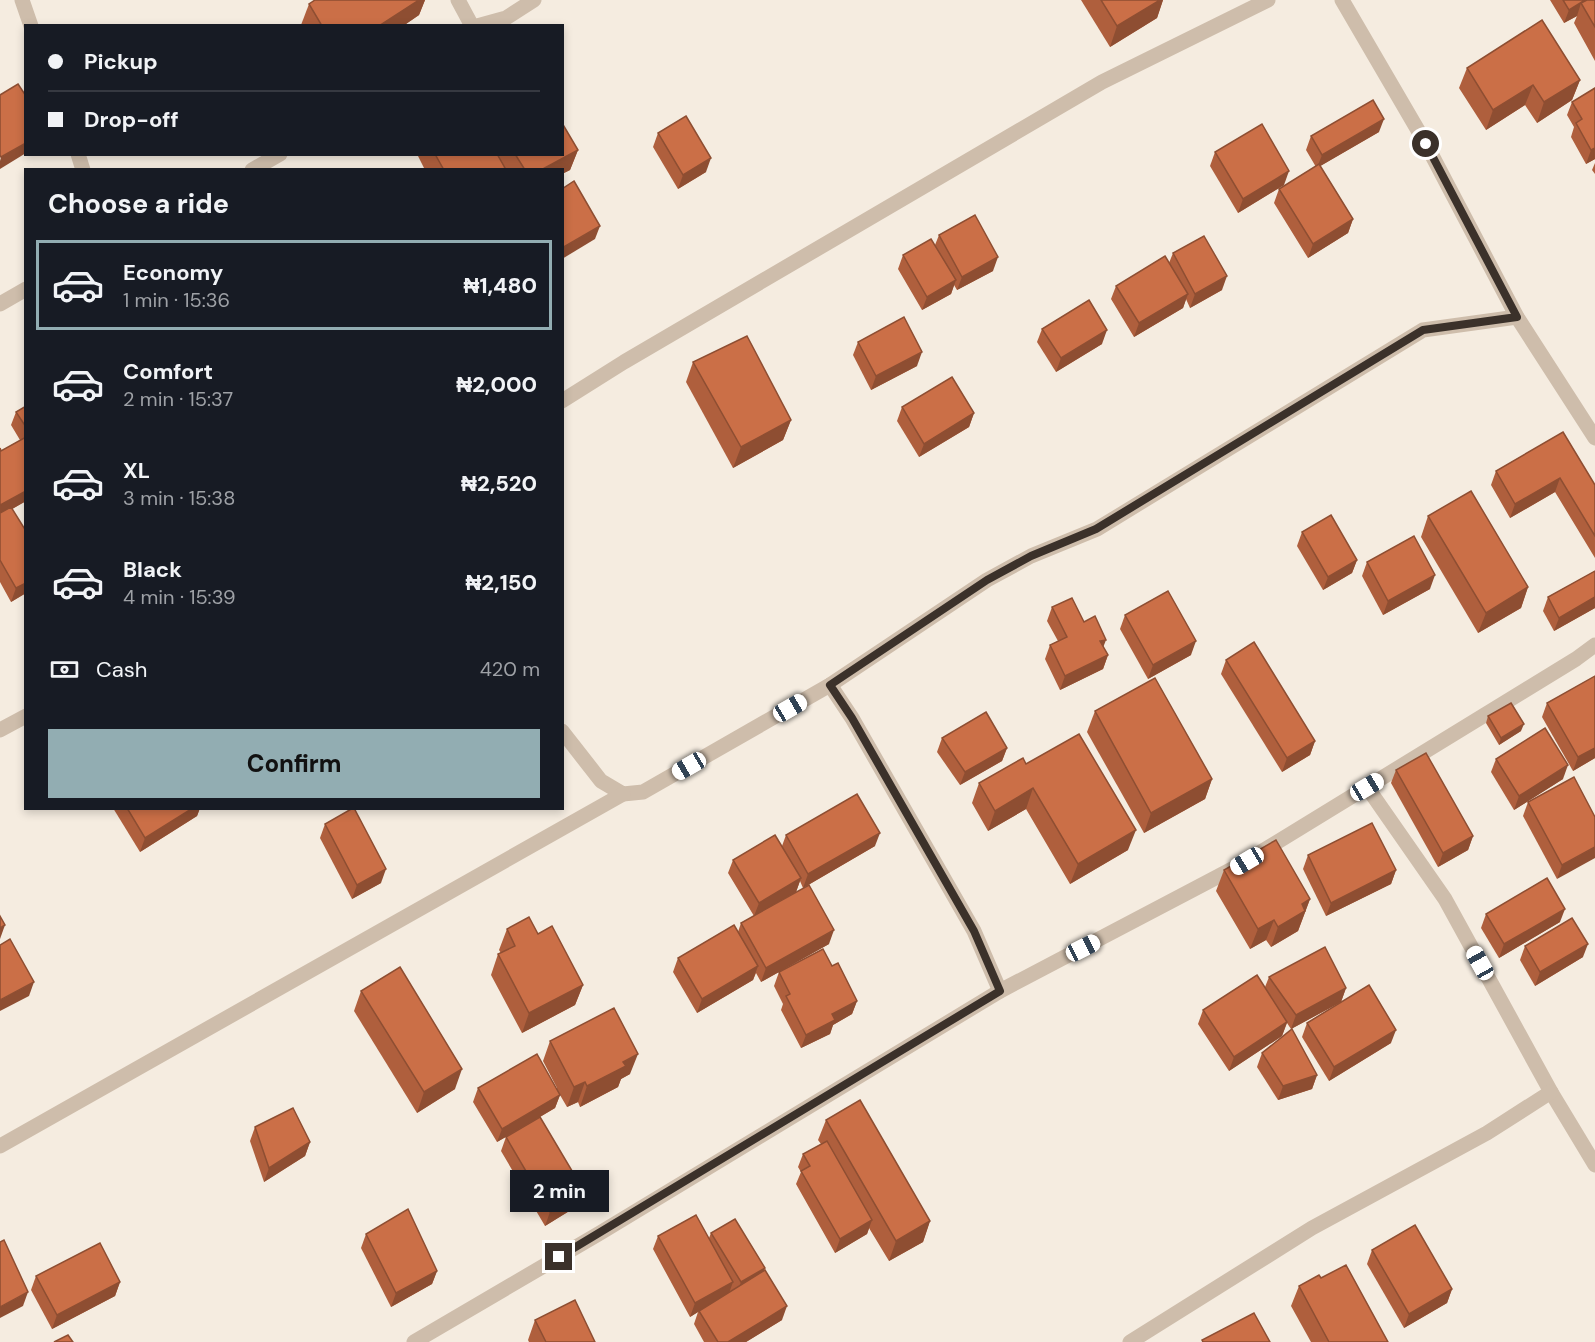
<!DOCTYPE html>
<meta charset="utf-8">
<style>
body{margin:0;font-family:"DM Sans",sans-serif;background:#20242c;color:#f1f3f6;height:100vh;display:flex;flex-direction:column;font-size:22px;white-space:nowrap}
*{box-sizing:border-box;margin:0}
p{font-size:20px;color:#9ea1a6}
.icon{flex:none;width:33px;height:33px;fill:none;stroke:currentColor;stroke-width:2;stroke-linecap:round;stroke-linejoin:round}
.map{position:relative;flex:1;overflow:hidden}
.details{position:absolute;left:24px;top:168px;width:540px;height:642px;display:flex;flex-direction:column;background:#171b24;border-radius:0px;box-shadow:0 3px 9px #0003}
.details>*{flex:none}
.banner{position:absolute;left:24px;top:24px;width:540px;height:132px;border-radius:0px;box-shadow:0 3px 9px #0003;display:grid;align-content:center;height:132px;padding:0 24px;background:#171b24}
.end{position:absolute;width:27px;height:27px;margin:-14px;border:8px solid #3b312a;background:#fff;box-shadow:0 0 0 3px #fff}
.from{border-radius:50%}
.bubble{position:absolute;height:42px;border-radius:0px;background:#171b24;box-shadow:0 3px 9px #0003;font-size:20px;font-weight:800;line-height:42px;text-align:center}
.car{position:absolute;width:18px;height:36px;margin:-18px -9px;border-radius:8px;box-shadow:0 0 4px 2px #0007;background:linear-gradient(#fff 24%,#345 0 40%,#fff 0 76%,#345 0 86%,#fff 0)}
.banner b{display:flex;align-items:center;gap:21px;height:57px;font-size:22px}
.banner b+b{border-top:2px solid #363941}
.banner i{width:15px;height:15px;background:#f1f3f6}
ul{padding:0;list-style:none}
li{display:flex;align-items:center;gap:18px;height:90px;margin:0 12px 9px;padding:0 12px;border:3px solid transparent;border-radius:0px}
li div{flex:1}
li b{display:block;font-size:22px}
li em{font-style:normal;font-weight:800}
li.on{border-color:#92adb2}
li>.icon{width:54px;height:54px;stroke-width:1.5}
h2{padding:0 24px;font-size:27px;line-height:72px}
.pay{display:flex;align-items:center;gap:15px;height:66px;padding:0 24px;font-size:22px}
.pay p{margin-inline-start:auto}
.primary-button{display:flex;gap:12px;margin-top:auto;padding:12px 24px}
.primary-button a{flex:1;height:69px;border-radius:0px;background:#92adb2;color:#111;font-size:24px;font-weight:800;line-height:69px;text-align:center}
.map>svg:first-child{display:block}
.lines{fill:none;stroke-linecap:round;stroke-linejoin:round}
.minor{stroke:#cebdab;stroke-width:15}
.wall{fill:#af5f3d}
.shaded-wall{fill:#8e4e32}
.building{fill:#cb6f47;stroke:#8e4e32;stroke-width:1.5}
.route{stroke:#3b312a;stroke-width:8}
</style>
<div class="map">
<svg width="1595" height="1342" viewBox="0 0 1595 1342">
<rect width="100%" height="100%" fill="#f5ece0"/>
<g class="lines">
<!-- minor -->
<g class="minor">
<path d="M22,0L31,26"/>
<path d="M458,0L472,26"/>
<path d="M1342,0L1426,144L1517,317L1595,438"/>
<path d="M477,26L506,18L534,0"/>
<path d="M78,154L83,170"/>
<path d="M252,170L280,154"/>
<path d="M0,304L26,289"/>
<path d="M562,401L624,362L1102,82L1268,0"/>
<path d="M830,685L852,718L974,931L1000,991"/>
<path d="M0,730L26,716"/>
<path d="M562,731L601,781L623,794L643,792L830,685L987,580L1031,556L1097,529L1423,330L1517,317"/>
<path d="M1367,787L1445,899L1551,1092L1595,1165"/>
<path d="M1261,852L1576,659L1595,645"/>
<path d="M0,1146L623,794"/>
<path d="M414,1342L600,1233L1000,991L1238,866"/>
<path d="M1130,1342L1312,1228L1487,1133L1551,1092"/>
</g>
</g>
<!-- wall -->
<g class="wall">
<path d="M315,0H425L419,15L403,26H302L301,25L309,4Z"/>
<path d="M1081,0H1163L1157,18L1110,47Z"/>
<path d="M1550,0H1595V61L1574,23L1577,16L1564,23Z"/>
<path d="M1467,68L1580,80L1572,100L1537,123L1525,105L1486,130L1459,88Z"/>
<path d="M1595,88V159L1586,164L1571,137L1574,127L1567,115L1572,102Z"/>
<path d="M1379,132L1320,166L1353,219L1348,233L1308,258L1274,203L1279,189L1316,167L1306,150L1311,136Z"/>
<path d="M658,133L706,172L678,189L653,147Z"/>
<path d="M578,150L570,170L562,174V170H425L417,154H562Z"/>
<path d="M1215,152L1284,185L1238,213L1210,166Z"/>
<path d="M1595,163V174L1592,170Z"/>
<path d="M939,235L993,271L957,290L954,285L951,294L922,310L898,269L903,255L935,245Z"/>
<path d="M1173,253L1222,290L1190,308L1186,299L1183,308L1134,337L1111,299L1116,286L1169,263Z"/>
<path d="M1042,329L1102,344L1056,372L1037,342Z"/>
<path d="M858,342L917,366L871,390L853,355Z"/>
<path d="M693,362L791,420L783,440L733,468L686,382Z"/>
<path d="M26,406V501L12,509L26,593L11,602L0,582V448L1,451L20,440L11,425L16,412Z"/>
<path d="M902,407L974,413L969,427L919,457L897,421Z"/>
<path d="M1563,432L1595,485V558L1555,492L1510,518L1491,485L1496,471Z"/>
<path d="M1428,516L1528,587L1521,608L1478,633L1421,537Z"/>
<path d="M1302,532L1357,560L1352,573L1323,590L1297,546Z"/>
<path d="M1367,562L1430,589L1383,615L1362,576Z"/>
<path d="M1595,571V608L1554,631L1543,611L1548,597Z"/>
<path d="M1052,607L1084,622L1108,655L1103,669L1060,690L1045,659L1050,645L1058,641L1047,621Z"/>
<path d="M1125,615L1191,655L1148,679L1120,629Z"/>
<path d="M1226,660L1315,741L1310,755L1282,772L1221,674Z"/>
<path d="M1547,703L1595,758L1573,771L1542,717Z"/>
<path d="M1095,711L1212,779L1205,799L1144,833L1087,732Z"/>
<path d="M1488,716L1521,731L1499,745L1486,723Z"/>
<path d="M942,738L1007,748L1002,761L960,785L937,752Z"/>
<path d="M1496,759L1563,779L1514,810L1491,772Z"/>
<path d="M1026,764L1128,850L1070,884L1026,809L988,831L972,803L979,783Z"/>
<path d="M1396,770L1473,836L1468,850L1438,867L1391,783Z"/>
<path d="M1528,802L1595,817L1557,879L1523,816Z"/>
<path d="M113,808H200L197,816L140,852Z"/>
<path d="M325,824L381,883L352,899L320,838Z"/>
<path d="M786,835L875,846L803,888L800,881L796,892L773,905L829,944L761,982L756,973L753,980L697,1013L673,972L678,958L738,932L741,923L754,916L728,873L733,860L782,846Z"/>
<path d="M1308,855L1396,870L1391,884L1326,916L1303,869Z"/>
<path d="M1224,870L1310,899L1298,931L1271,947L1266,940L1250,949L1216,891Z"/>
<path d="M1486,914L1560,922L1499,958L1481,928Z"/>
<path d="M507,929L538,934L583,985L575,1005L522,1033L491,975L498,954L501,953L499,950Z"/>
<path d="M1525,946L1583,957L1535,986L1520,960Z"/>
<path d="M832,966L857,1001L852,1014L833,1025L830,1034L801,1048L781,1010L783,1004L774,986L779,972Z"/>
<path d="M1269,977L1346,988L1341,1002L1291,1029L1287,1023L1282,1036L1229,1071L1198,1024L1203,1010L1265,987Z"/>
<path d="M361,991L455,1089L417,1113L354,1011Z"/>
<path d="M1307,1023L1391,1043L1329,1081L1302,1037Z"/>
<path d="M550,1041L630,1074L621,1079L618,1087L580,1107L578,1102L567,1107L560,1095L555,1108L540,1117L579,1205L545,1226L501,1151L506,1137L528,1124L497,1142L473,1102L478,1088H557L543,1061Z"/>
<path d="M1262,1053L1317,1075L1312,1089L1278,1100L1257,1067Z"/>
<path d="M826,1120L930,1221L923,1242L889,1261L869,1228L867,1234L835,1253L796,1184L801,1172L798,1167L803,1154L821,1144L818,1140Z"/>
<path d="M255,1127L310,1142L305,1156L264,1182L250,1141Z"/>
<path d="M711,1233L765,1268L764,1271L782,1320L746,1342H704L694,1324L698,1312L690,1317L653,1249L658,1236L709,1238Z"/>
<path d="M366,1234L437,1271L432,1284L391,1307L361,1248Z"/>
<path d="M1372,1250L1452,1289L1447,1303L1404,1328L1367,1264Z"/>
<path d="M36,1276L120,1282L115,1296L52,1329L31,1290Z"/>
<path d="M1321,1278L1388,1342H1311L1291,1306L1299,1286Z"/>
<path d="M535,1320L595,1342H529L528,1340Z"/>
</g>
<!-- shaded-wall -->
<g class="shaded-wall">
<path d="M419,0H425L419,15L403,26H379Z"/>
<path d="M1160,0H1163L1157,18L1110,47L1117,26Z"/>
<path d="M1585,0H1595L1581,3L1577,16L1564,23L1569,10Z"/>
<path d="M1580,80L1572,100L1537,123L1544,102Z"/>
<path d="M1533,85L1525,105L1486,130L1493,110Z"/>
<path d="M1384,119L1379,132L1317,168L1322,155Z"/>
<path d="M26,143V153L0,169V161L1,157Z"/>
<path d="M1595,148V159L1586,164L1591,150Z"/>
<path d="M578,150L570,170L562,174V170H541Z"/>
<path d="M711,158L706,172L678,189L683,175Z"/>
<path d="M1289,171L1284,185L1238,213L1243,199Z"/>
<path d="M1353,219L1348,233L1308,258L1313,244Z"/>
<path d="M600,226L595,239L562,259V248Z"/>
<path d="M998,257L993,271L957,290L962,277Z"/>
<path d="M1227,276L1222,290L1190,308L1195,294Z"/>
<path d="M956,280L951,294L922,310L927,297Z"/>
<path d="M1188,294L1183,308L1134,337L1139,323Z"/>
<path d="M1107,330L1102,344L1056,372L1061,358Z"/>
<path d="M922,352L917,366L871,390L876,376Z"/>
<path d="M974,413L969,427L919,457L924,444Z"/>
<path d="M791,420L783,440L733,468L741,447Z"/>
<path d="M1560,478L1555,492L1510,518L1515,504Z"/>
<path d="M26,491V501L0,516V505Z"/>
<path d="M1357,560L1352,573L1323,590L1328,577Z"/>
<path d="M1435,575L1430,589L1383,615L1388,601Z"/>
<path d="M26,583V593L11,602L16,588Z"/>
<path d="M1528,587L1521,608L1478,633L1486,613Z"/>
<path d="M1595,597V608L1554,631L1559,618Z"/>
<path d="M1106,640L1101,653L1100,641Z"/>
<path d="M1196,641L1191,655L1148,679L1153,665Z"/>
<path d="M1108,655L1103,669L1060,690L1065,676Z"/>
<path d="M1524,724L1521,731L1499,745L1501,738Z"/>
<path d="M1315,741L1310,755L1282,772L1287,758Z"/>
<path d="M1007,748L1002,761L960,785L965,772Z"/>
<path d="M1595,748V758L1573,771L1578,757Z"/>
<path d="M1568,765L1563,779L1514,810L1519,796Z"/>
<path d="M1212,779L1205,799L1144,833L1151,813Z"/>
<path d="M1033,788L1026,809L988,831L995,811Z"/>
<path d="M193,808H200L197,816L140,852L145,838Z"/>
<path d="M1136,830L1128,850L1070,884L1078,864Z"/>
<path d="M880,833L875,846L803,888L808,874Z"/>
<path d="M1473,836L1468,850L1438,867L1443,853Z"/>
<path d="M1595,847V858L1557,879L1562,865Z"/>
<path d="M386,869L381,883L352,899L357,885Z"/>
<path d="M1396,870L1391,884L1326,916L1331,903Z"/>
<path d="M801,878L796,892L754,916L759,903Z"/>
<path d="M1310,899L1298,931L1271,947L1278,927L1302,904Z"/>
<path d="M1565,909L1560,922L1499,958L1504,944Z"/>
<path d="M1274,920L1266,940L1250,949L1258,929Z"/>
<path d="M5,925L0,939V928Z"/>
<path d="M834,930L829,944L761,982L766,968Z"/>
<path d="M1588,944L1583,957L1535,986L1540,972Z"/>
<path d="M758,966L753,980L697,1013L702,999Z"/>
<path d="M34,982L29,996L0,1011V1000Z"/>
<path d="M583,985L575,1005L522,1033L529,1013Z"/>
<path d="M1346,988L1341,1002L1291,1029L1296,1015Z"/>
<path d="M857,1001L852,1014L833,1025L830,1034L801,1048L806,1035L832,1014Z"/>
<path d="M1287,1022L1282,1036L1229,1071L1234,1057Z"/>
<path d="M1396,1030L1391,1043L1329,1081L1334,1067Z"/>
<path d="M638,1054L630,1074L621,1079L618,1087L580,1107L587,1086L623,1062Z"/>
<path d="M462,1069L455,1089L417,1113L424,1092Z"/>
<path d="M1317,1075L1312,1089L1278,1100L1283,1086Z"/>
<path d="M585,1082L578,1102L567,1107L574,1087Z"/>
<path d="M560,1095L555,1108L497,1142L502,1129Z"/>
<path d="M310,1142L305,1156L264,1182L269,1168Z"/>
<path d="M584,1191L579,1205L545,1226L550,1212Z"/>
<path d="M872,1220L867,1234L835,1253L840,1239Z"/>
<path d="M930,1221L923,1242L889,1261L896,1241Z"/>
<path d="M765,1268L760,1282L736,1296L741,1282Z"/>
<path d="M437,1271L432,1284L391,1307L396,1293Z"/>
<path d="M120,1282L115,1296L52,1329L57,1315Z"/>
<path d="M733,1282L728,1296L699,1311L698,1312L690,1317L695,1303Z"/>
<path d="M1452,1289L1447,1303L1404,1328L1409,1314Z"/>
<path d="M28,1292L23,1306L0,1318V1307Z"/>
<path d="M787,1306L782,1320L746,1342H728Z"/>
</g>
<!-- building -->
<g class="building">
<path d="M315,0H419L379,26H322L309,4Z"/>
<path d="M1101,0H1160L1117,26Z"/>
<path d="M1563,0H1585L1569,10Z"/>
<path d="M1587,0H1595V27L1581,3Z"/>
<path d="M1542,20L1580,80L1544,102L1533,85L1493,110L1467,68Z"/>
<path d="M18,84L26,96V143L1,157L0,155V95Z"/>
<path d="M1595,88V148L1591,150L1576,123L1582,119L1572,102Z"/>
<path d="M1373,100L1384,119L1322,155L1311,136Z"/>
<path d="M686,116L711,158L683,175L658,133Z"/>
<path d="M562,123L578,150L541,170H525L515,154H562Z"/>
<path d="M1262,124L1289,171L1243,199L1215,152Z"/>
<path d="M435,154H497L505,168L501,170H444Z"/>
<path d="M1319,164L1353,219L1313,244L1279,189Z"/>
<path d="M574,181L600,226L562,248V189Z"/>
<path d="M975,215L998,257L962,277L939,235Z"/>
<path d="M1204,236L1227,276L1195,294L1173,253Z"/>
<path d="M931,239L956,280L927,297L903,255Z"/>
<path d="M1165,256L1188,294L1139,323L1116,286Z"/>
<path d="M1089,300L1107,330L1061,358L1042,329Z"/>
<path d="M904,317L922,352L876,376L858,342Z"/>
<path d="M747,336L791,420L741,447L693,362Z"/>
<path d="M952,377L974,413L924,444L902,407Z"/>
<path d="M26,406V427L16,412Z"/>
<path d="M1563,432L1595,485V536L1560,478L1515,504L1496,471Z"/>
<path d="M26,437V491L0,505V448L1,451Z"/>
<path d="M1471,491L1528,587L1486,613L1428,516Z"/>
<path d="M11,507L26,531V583L16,588L0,560V513Z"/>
<path d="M1331,515L1357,560L1328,577L1302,532Z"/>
<path d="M1414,536L1435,575L1388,601L1367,562Z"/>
<path d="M1595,571V597L1559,618L1548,597Z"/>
<path d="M1168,591L1196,641L1153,665L1125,615Z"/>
<path d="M1072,598L1084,622L1095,616L1106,640L1100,641L1108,655L1065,676L1050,645L1067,637L1052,607Z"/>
<path d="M1254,642L1315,741L1287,758L1226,660Z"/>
<path d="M1595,676V748L1578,757L1547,703Z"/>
<path d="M1155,678L1212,779L1151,813L1095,711Z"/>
<path d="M1511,703L1524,724L1501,738L1488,716Z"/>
<path d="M986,712L1007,748L965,772L942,738Z"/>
<path d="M1545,728L1568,765L1519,796L1496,759Z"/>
<path d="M1079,734L1136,830L1078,864L1033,788L995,811L979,783L1023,758L1026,764Z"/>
<path d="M1426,753L1473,836L1443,853L1396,770Z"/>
<path d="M1574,777L1595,817V847L1562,865L1528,802Z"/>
<path d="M857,794L880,833L808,874L786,835Z"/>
<path d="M127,808H193L145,838Z"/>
<path d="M353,808H354L386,869L357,885L325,824Z"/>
<path d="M1372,823L1396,870L1331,903L1308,855Z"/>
<path d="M775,835L801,878L759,903L733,860Z"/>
<path d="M1276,840L1310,899L1302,904L1305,911L1278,927L1274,920L1258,929L1224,870Z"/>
<path d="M1547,878L1565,909L1504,944L1486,914Z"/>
<path d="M809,885L834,930L766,968L741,923Z"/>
<path d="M0,916L5,925L0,928Z"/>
<path d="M529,917L538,934L552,926L583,985L529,1013L498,954L515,946L507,929Z"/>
<path d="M1572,918L1588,944L1540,972L1525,946Z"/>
<path d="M734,925L758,966L702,999L678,958Z"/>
<path d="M10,939L34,982L0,1000V945Z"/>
<path d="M1325,947L1346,988L1296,1015L1269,977Z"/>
<path d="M823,949L832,966L838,963L857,1001L832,1014L835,1020L806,1035L786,996L790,994L779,972Z"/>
<path d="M400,967L462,1069L424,1092L361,991Z"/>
<path d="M1257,975L1287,1022L1234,1057L1203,1010Z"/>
<path d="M1369,985L1396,1030L1334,1067L1307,1023Z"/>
<path d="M614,1008L638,1054L623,1062L626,1066L587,1086L585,1082L574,1087L550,1041Z"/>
<path d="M1292,1029L1317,1075L1283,1086L1262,1053Z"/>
<path d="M537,1054L560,1095L502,1129L478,1088Z"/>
<path d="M860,1100L930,1221L896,1241L826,1120Z"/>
<path d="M293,1108L310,1142L269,1168L255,1127Z"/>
<path d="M540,1117L584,1191L550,1212L506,1137Z"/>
<path d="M827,1141L872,1220L840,1239L801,1171L810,1166L803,1154Z"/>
<path d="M408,1209L437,1271L396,1293L366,1234Z"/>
<path d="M696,1215L733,1282L695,1303L658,1236Z"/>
<path d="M735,1219L765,1268L741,1282L711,1233Z"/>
<path d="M1415,1225L1452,1289L1409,1314L1372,1250Z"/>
<path d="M4,1240L28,1292L0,1307V1242Z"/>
<path d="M100,1243L120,1282L57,1315L36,1276Z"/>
<path d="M1346,1265L1388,1342H1329L1299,1286L1319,1275L1321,1278Z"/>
<path d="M765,1270L787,1306L728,1342H718L699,1311Z"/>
<path d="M575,1300L595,1342H546L535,1320Z"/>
<path d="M1254,1313L1270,1342H1203L1202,1340Z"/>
<path d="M68,1335L73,1342H54Z"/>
</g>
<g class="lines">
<!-- route -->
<path class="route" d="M559,1257L1000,991L974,931L852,718L830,685L987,580L1031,556L1096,529L1423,330L1517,317L1426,144"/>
</g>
</svg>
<i class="end from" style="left:1426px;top:144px"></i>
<i class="end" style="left:559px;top:1257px"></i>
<div class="bubble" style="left:510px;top:1170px;width:99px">2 min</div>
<i class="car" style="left:790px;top:708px;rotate:60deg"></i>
<i class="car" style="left:689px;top:766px;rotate:240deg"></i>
<i class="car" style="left:1367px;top:787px;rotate:59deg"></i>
<i class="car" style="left:1247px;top:861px;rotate:239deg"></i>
<i class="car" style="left:1083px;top:948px;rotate:63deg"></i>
<i class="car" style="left:1480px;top:963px;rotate:331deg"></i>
<div class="banner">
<b><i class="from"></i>Pickup</b>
<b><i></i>Drop-off</b>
</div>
<section class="details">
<h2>Choose a ride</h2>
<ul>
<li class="on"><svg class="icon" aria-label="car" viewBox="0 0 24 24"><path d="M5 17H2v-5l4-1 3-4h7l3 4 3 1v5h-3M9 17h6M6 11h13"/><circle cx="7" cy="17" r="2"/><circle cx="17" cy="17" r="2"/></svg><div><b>Economy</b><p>1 min · 15:36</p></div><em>₦1,480</em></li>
<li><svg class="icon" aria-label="car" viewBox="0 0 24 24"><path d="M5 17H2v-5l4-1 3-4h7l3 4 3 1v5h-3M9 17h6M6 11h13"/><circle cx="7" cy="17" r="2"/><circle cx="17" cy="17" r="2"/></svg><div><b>Comfort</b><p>2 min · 15:37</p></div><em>₦2,000</em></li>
<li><svg class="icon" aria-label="car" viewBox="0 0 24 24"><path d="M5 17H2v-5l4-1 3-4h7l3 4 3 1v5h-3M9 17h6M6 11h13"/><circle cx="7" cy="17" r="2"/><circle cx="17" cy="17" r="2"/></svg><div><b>XL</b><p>3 min · 15:38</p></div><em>₦2,520</em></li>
<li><svg class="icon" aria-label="car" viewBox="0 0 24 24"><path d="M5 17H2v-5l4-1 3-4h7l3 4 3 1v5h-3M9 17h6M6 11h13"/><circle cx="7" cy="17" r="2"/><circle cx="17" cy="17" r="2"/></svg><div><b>Black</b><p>4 min · 15:39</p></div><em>₦2,150</em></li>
</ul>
<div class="pay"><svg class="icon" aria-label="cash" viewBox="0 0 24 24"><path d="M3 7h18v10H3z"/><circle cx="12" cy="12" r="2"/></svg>Cash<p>420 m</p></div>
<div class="primary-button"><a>Confirm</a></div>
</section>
</div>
